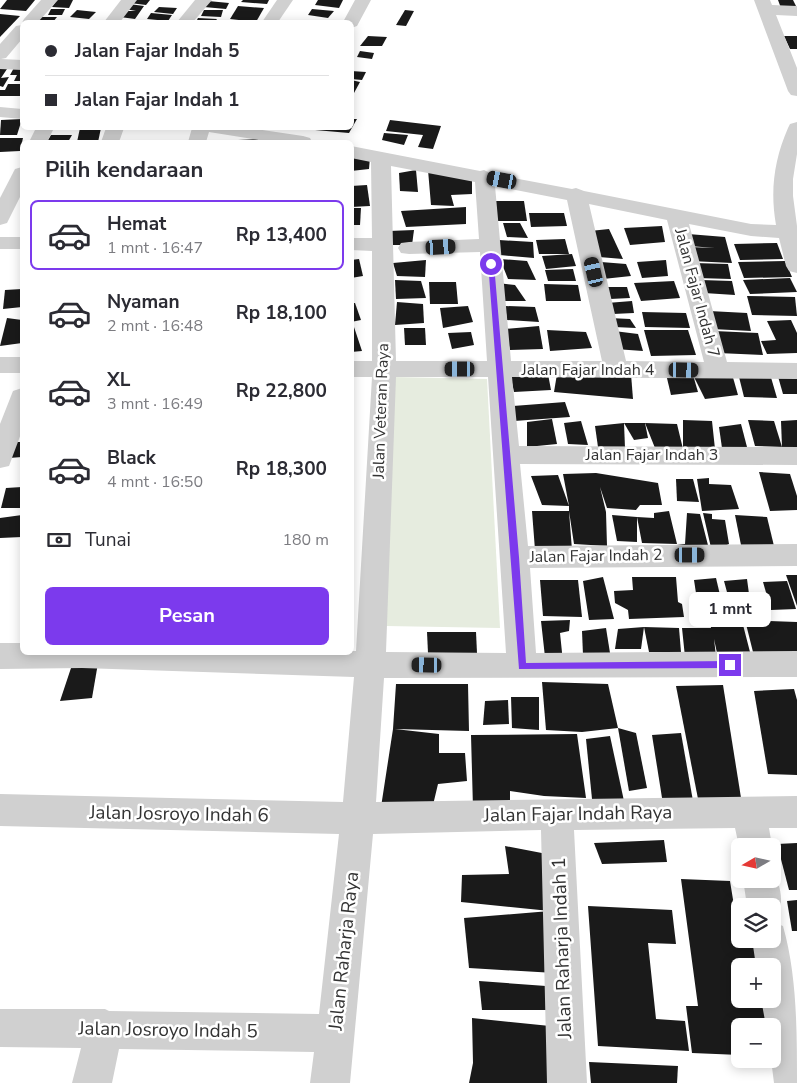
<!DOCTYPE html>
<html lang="id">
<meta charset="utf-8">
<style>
body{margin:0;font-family:"Nunito Sans",sans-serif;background:#f2f2f3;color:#2b2b33;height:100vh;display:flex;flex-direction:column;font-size:19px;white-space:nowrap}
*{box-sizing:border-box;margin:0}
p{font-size:16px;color:#7c7c81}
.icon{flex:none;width:28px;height:28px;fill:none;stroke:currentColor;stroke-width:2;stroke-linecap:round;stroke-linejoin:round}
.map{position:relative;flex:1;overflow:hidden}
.sheet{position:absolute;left:20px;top:140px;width:334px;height:515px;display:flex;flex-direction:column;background:#fff;border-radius:8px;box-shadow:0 2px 12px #0003}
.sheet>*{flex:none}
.top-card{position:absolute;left:20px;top:20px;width:334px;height:110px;border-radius:8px;box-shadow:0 2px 12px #0003;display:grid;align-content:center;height:110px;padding:0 25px;background:#fff}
.needle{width:32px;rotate:261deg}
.fabs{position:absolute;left:731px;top:838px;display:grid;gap:10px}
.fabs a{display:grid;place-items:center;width:50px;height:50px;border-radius:8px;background:#fff;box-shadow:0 2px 12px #0003;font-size:25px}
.end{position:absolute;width:22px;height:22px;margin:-11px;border:6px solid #7c3aed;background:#fff;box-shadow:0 0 0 2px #fff}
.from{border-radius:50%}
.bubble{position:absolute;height:35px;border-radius:8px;background:#fff;box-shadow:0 2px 12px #0003;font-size:16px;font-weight:700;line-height:35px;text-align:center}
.car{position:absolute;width:15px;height:30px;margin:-15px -8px;border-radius:6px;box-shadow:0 0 4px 1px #0007;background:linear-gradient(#222 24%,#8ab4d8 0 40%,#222 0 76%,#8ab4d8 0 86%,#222 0)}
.top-card b{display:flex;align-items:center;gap:18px;height:48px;font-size:19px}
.top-card b+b{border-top:1px solid #e1e1e2}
.top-card i{width:12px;height:12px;background:#2b2b33}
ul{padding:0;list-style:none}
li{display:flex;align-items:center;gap:15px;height:70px;margin:0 10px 8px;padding:0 15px;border:2px solid transparent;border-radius:8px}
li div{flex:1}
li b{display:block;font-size:19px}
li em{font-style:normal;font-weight:700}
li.selected{border-color:#7c3aed}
li>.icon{width:45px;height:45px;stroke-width:1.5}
h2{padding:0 25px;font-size:22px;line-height:60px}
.pay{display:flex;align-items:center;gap:12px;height:55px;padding:0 25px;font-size:19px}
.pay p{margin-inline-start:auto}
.button{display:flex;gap:10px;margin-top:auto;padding:10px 25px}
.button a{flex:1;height:58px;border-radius:8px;background:#7c3aed;color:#fff;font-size:20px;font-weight:700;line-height:58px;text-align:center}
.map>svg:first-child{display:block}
.green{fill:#e6ecdf}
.building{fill:#1a1a1a}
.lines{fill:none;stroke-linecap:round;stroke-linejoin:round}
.minor{fill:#d0d0d0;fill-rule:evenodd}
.route{fill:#7c3aed}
.labels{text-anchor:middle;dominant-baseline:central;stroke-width:5;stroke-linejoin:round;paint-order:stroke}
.street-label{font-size:16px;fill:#333;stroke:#fff}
.near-street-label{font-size:19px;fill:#333;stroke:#fff}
</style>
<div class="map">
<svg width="797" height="1083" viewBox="0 0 797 1083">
<rect width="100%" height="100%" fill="#fff"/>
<!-- green -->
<path class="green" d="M393,377L487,379L500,628L386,626Z"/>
<!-- building -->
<g class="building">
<path d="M7,0H35L26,11L0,9Z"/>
<path d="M57,0H73L69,8L52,7Z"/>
<path d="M133,0H150L146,5L130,3Z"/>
<path d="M243,0H269L267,4L241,2Z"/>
<path d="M318,0H343L339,8L315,5Z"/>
<path d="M778,0H793L797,8H781Z"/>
<path d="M208,1L229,3L226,9L204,7Z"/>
<path d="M129,4L144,6L135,19L120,17L125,11H136L125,9Z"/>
<path d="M238,6L264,8L256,22L230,19Z"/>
<path d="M159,7L177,8L173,14L154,12Z"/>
<path d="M51,9H65L62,15H48Z"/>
<path d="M312,9L334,11L328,18L308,15Z"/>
<path d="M77,10L96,12L89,19L70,17Z"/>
<path d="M204,10H223L221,17L201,16Z"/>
<path d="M405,10L414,11L406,26L396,25Z"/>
<path d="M151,13L172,15L168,21L147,19Z"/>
<path d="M0,14L20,16L0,37Z"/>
<path d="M39,17H57L53,22H35Z"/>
<path d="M198,18L217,19L215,22H196Z"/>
<path d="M368,36L387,37L382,46H360Z"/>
<path d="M784,36H797V49H790Z"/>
<path d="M360,51L374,53L372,59L357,57Z"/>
<path d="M0,65L9,66L1,78L9,77L3,87L0,86Z"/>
<path d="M15,66L22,67V81H14L17,75H10Z"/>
<path d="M351,71L366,72L362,80L351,79Z"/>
<path d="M351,80L360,82L354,93H351Z"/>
<path d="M8,84H22V96H0V90H5Z"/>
<path d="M22,119L17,135H0L1,120Z"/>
<path d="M351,119H357L349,133L315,130L317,128H351Z"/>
<path d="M390,120L441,126L433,149L418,147L423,135L386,131Z"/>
<path d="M80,128H101L98,142H77Z"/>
<path d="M384,133L408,135L404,145L382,140Z"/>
<path d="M51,135H72L68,142H47Z"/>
<path d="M0,138H23L20,151L0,152Z"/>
<path d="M262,139V142H238V140Z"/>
<path d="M351,155L370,157L369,169L351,171Z"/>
<path d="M416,170L418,192L400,191L399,173Z"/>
<path d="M428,170L472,176V194L451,195L454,206L431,205Z"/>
<path d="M367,185L370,206L351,207V186Z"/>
<path d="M491,201H524L527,221H493Z"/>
<path d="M466,207V224L406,227L401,211Z"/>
<path d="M351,208H361L360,225H351Z"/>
<path d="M529,213H564L567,226L531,227Z"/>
<path d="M503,223H520L528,238L507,237Z"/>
<path d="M662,226L665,242L630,245L624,228Z"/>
<path d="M609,229L623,259L599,257L590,231Z"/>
<path d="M414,230L412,245H389V231Z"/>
<path d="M688,234L725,237L732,263L691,261L689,247L715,248L689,246Z"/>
<path d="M565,239L569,254H539L536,240Z"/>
<path d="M499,240L533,242L534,258L500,255Z"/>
<path d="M777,243L783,259L740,260L734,244Z"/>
<path d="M572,254L576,266L546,269L542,256Z"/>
<path d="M359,259L363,276L351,278V260Z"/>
<path d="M500,259L527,261L536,280L508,279Z"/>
<path d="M426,260L425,277L397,276L393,263Z"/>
<path d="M666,260L668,276L642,278L637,262Z"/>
<path d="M785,261L792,277L744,278L738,262Z"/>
<path d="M601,262L626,264L631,276L603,279Z"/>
<path d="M694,263L728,264L731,279L697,278Z"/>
<path d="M573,269L576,281H548L545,270Z"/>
<path d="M790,278L797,292L750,294L743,280Z"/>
<path d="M395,280L421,281L426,298L396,299Z"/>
<path d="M701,280L732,281L735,295L704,293Z"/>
<path d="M674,281L680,298L641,301L634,283Z"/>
<path d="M429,282H456L458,304H430Z"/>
<path d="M498,283L515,285L526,301H494Z"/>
<path d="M544,284L578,285L581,301H546Z"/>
<path d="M605,287H627L630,298L610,299Z"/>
<path d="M22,289V307L3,309L5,290Z"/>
<path d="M747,296L795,297L797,316L752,315Z"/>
<path d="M632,301L634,313L613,314L607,303Z"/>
<path d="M397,302L423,304L424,323L395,325Z"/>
<path d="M351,303H355L361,320L351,322Z"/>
<path d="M468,306L473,322L443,328L440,308Z"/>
<path d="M505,306L535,307L539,322L507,320Z"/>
<path d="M709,311L747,313L751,331L712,329Z"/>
<path d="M642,312L686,313L690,328L645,327Z"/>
<path d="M7,318L22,320V343L0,346Z"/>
<path d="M609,318L630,319L636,328L614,327Z"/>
<path d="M791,320L797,333V353L767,354L761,341L776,340L767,321Z"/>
<path d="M539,326L543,349L510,350L505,329Z"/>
<path d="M351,327H354L362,351L351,352Z"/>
<path d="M404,328H425L426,345H405Z"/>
<path d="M547,330L586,332L592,348L550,351Z"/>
<path d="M644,330H688L696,355L651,356Z"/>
<path d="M614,331L638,334L643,351L615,349Z"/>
<path d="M714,331L758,333L763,355L718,353Z"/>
<path d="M471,332L474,345L452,349L448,333Z"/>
<path d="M738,373L770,374L777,398L744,397Z"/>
<path d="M777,373L797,374V394H783Z"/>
<path d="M510,374H548L551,390L514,392Z"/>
<path d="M557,374H631L633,399L554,392Z"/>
<path d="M666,374L693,375L698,392L671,395Z"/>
<path d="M732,374L738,395L705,399L693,375Z"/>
<path d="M565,402L570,417L514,421L513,406Z"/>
<path d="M552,419L557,444L527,447V422Z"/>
<path d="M683,420L712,421L715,449H683L655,448L645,423L677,424L683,449Z"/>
<path d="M748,420L774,421L782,447L755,446Z"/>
<path d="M797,420V448L782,447L781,421Z"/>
<path d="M581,421L588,445L568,444L564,423Z"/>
<path d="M624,423H645L648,438L634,440Z"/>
<path d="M624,423L625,448L598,447L595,426Z"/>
<path d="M741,424L747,447L722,448L719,427Z"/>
<path d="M14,442H22V457L9,458Z"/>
<path d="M759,472L790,474L797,496V510L770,511Z"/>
<path d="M596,473L658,483L662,505H640L636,510L607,508L600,487L606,512L607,546L574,544L569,511L572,550H535L532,511H569V506L542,505L531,476L558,475L569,506L563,474Z"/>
<path d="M709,478V484L731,485L739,509L702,511L697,479Z"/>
<path d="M676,479H693L699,502L677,501Z"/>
<path d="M22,487V508H1L6,488Z"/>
<path d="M669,511L677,544L642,543L637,517L654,518V513Z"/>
<path d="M687,513L700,514L710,553L677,545L685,544Z"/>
<path d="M703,513L712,514V519L725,520L729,544L712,552Z"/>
<path d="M22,515V537L0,538V518Z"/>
<path d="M612,515L637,517V542L617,541Z"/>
<path d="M735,515L767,517L774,546L741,545Z"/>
<path d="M786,575H797V606Z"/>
<path d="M603,577L614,619L589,620L583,581Z"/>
<path d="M632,577H676L678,602L682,604L684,617L629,619L628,610L615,603L614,591L633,590Z"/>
<path d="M716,578L724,612L699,613L694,580Z"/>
<path d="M747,579L751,609L745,610L743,605L731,607L724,581Z"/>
<path d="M540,580H578L582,617L543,616Z"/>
<path d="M787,581L796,609L771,610L763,582Z"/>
<path d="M570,620L569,631L560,633L563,662L545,657L541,621Z"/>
<path d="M710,620L742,621L750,652L717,653L714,639L716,656L685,657L682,628H711Z"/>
<path d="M745,620L797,622V652H753Z"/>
<path d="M644,627L641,649H615L618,629Z"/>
<path d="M644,627L679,628L681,652H649Z"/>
<path d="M606,628L610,653L583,655L582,631Z"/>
<path d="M427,632H476L477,653H428Z"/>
<path d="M98,663L92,698L60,701L72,665Z"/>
<path d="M542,682L608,684L618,728L582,732L546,730Z"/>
<path d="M396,684H468L469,731L395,729L439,734V753H465L467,781L438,784L433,805L381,807L393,729Z"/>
<path d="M723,685L742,804H699L676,686Z"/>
<path d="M794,689L797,700V775L768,774L754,691Z"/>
<path d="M511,697H539V730L512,728Z"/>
<path d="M508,700L509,724L483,725L485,701Z"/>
<path d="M618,728L636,733L647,788L629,791Z"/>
<path d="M681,733L693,801L663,804L652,735Z"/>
<path d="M577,734L586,798L544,796L510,791V805L473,808L471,735Z"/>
<path d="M610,736L624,801L592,799L586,739Z"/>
<path d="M664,840L667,862L602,864L594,843Z"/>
<path d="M797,843V890H789L777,844Z"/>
<path d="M505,846L547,854L550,911L461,902L462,875L509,874Z"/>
<path d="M681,879L730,881L736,918L740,919V939H756L761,966H740V999H767L772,1026H740V1055L692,1053L686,1006H698Z"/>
<path d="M797,900V931H792L787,901Z"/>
<path d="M588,906L672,910L676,944L648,943L656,1019L685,1021L689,1051L598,1046Z"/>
<path d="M550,911L555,973L469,968L464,918Z"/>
<path d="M479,981L546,986L548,1010H482Z"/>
<path d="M472,1018L550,1026L549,1083H469L473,1063Z"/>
<path d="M589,1062L678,1066L677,1083H591Z"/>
</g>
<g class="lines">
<!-- minor -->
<g class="minor">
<path d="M41,0H58L38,22L22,23L24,19Z"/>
<path d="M121,0H137L120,22H104Z"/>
<path d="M195,0H212L193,22H177Z"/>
<path d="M277,0H293L278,22H262Z"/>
<path d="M355,0H371L357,26L351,28V22H343Z"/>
<path d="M754,0H770L772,5L797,6V16L776,15L797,68V96L791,95L788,91Z"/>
<path d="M22,25V39L6,58L1,59L22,60V70L0,69V44L16,26Z"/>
<path d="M0,107L22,109V119L0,117Z"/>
<path d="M797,122V154L793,179V196L797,226V273L789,271L786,266L779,238L751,236L689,224L727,362L797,363V379L512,377L519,446L797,447V465L520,464L528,546L797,544V566L530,568L536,653L797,651V677L384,678L376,802L797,796V828H769L772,846H740V851L735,828L574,830L587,1083H547L541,830L373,834L350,1083H310L314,1052L119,1049L112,1083H72L81,1048L0,1047V1009H105L109,1011L319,1014L339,834L0,826V794L343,802L354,677L82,668L0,669V643H22V652L356,651L372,377H351V361H372V251L351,250V238H372L371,162L351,158V146L480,171L484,170L492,174L572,189L576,188L584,191L751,224L776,225C770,191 774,160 788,128L790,124ZM391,166L475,182L479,239L409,242L401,243L398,248L401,253L409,254L480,252L487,361H396ZM495,186L567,200L602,361H511ZM589,204L667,220L704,362L626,361ZM396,377H488L506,653L386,652Z"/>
<path d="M36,128H54L47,142H29Z"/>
<path d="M106,128H124L119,142H101Z"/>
<path d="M192,128H248L303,136L310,138L312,142H271L209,132L206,142H188Z"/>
<path d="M22,167V193L7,223L0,225V198L15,169Z"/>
<rect x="0" y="237" width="22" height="12"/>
<rect x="0" y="357" width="22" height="16"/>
<path d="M22,388V431L9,466L0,468V424L13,391Z"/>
<path d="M772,867C780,885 785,900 777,918L772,921V906H747L743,879H772Z"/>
<path d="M772,922L783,926C797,975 797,1031 797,1083H774L771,1059H772V1026H766L761,999H772V966H756L752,939H772Z"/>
</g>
</g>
<!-- route -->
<path class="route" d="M488,262L494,264L519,557L526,663L730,661L734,665L733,668L519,669Z"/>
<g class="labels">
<!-- street labels -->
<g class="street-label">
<text transform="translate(697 293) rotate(75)">Jalan Fajar Indah 7</text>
<text x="588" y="370">Jalan Fajar Indah 4</text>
<text transform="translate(381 411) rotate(-88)">Jalan Veteran Raya</text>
<text x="652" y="455">Jalan Fajar Indah 3</text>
<text transform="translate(596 556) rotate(-1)">Jalan Fajar Indah 2</text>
</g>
<!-- near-street labels -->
<g class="near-street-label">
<text transform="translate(179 814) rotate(1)">Jalan Josroyo Indah 6</text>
<text transform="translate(578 814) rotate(-1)">Jalan Fajar Indah Raya</text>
<text transform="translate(562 948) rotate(-92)">Jalan Raharja Indah 1</text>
<text transform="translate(344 951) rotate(-84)">Jalan Raharja Raya</text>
<text transform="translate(168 1030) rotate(1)">Jalan Josroyo Indah 5</text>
</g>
</g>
</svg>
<div class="fabs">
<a><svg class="needle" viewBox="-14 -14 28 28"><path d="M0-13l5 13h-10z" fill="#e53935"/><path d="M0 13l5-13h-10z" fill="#7c7c81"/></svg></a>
<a><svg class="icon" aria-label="layers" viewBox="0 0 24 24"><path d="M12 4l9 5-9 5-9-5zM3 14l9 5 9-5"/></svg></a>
<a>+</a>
<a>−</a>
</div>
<i class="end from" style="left:491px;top:264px"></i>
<i class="end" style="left:730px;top:665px"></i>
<div class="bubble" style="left:689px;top:592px;width:82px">1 mnt</div>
<i class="car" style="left:502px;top:180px;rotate:281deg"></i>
<i class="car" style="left:441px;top:247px;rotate:87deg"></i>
<i class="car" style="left:594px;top:272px;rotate:347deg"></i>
<i class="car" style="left:460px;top:369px;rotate:270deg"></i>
<i class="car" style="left:684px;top:370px;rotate:91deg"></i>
<i class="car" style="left:690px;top:555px;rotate:90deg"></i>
<i class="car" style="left:427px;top:665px;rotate:271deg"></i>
<div class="top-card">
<b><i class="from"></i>Jalan Fajar Indah 5</b>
<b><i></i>Jalan Fajar Indah 1</b>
</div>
<section class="sheet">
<h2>Pilih kendaraan</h2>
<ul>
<li class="selected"><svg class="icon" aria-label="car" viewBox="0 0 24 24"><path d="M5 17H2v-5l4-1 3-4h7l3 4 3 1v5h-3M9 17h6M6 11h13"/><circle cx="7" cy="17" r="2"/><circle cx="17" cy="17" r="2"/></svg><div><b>Hemat</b><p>1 mnt · 16:47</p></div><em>Rp 13,400</em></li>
<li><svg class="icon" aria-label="car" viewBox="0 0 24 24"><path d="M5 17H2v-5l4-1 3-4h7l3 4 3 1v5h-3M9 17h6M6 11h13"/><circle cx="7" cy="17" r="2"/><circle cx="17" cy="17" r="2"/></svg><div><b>Nyaman</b><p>2 mnt · 16:48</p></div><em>Rp 18,100</em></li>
<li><svg class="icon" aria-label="car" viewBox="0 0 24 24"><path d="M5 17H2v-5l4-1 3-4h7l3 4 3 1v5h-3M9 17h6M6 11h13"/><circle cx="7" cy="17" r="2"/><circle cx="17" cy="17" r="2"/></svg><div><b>XL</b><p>3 mnt · 16:49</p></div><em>Rp 22,800</em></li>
<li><svg class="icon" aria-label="car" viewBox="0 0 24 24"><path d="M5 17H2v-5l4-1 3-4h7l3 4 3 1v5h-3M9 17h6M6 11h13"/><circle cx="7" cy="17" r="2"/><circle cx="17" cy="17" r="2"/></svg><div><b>Black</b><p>4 mnt · 16:50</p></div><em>Rp 18,300</em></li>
</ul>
<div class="pay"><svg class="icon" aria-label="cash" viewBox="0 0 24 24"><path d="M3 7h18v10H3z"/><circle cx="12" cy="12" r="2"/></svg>Tunai<p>180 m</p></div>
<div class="button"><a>Pesan</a></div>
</section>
</div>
